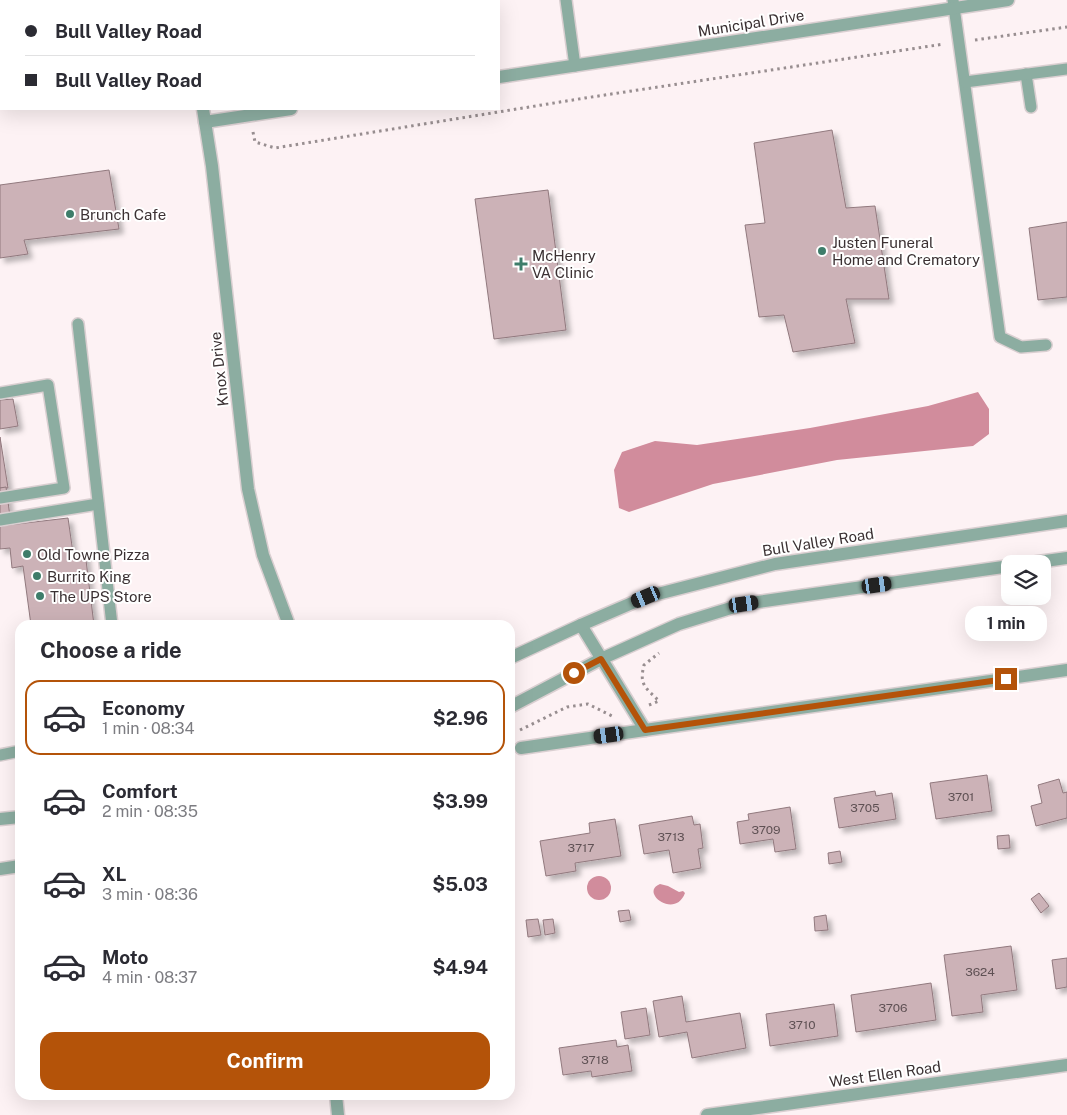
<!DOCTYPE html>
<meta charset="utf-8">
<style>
body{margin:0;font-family:"Public Sans",sans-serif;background:#f7f7f7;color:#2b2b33;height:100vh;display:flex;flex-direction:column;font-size:19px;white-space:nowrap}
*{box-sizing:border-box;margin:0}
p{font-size:16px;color:#7c7c81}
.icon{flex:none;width:28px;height:28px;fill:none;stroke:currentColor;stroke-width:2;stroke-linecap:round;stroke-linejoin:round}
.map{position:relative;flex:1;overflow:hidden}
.side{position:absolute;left:15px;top:620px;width:500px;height:480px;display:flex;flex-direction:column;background:#fff;border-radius:15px;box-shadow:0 5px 20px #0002}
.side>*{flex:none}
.hud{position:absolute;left:0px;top:0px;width:500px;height:110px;box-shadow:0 5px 20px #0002;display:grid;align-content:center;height:110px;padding:0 25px;background:#fff}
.fabs{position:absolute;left:1001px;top:555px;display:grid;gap:10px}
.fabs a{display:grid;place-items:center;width:50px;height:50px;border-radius:10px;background:#fff;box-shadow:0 5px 20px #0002;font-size:25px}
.end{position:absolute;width:22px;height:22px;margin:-11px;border:6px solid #b45309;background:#fff;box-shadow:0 0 0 2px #fff}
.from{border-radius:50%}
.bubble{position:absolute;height:35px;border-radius:15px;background:#fff;box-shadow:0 5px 20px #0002;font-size:16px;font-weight:700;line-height:35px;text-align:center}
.car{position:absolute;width:15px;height:30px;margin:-15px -8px;border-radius:6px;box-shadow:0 0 4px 1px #0007;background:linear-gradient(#222 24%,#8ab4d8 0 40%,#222 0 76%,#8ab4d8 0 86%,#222 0)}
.hud b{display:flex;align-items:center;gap:18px;height:48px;font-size:19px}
.hud b+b{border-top:1px solid #e1e1e2}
.hud i{width:12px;height:12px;background:#2b2b33}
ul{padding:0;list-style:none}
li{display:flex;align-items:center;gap:15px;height:75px;margin:0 10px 8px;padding:0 15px;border:2px solid transparent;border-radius:15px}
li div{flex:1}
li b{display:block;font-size:19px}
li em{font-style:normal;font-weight:700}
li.selected{border-color:#b45309}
li>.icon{width:45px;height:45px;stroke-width:1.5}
h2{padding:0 25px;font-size:22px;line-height:60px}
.cta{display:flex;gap:10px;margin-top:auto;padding:10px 25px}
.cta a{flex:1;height:58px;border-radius:15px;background:#b45309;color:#fff;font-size:20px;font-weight:700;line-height:58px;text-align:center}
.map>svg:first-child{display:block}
.water{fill:#d18c9c}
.building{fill:#ccb2b7;stroke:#91797e;filter:url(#shadow)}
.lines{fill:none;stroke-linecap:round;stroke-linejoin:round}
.service-casing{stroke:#dacfd1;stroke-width:14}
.minor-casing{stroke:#dacfd1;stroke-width:15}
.tertiary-casing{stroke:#dacfd1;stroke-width:15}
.path{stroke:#988e90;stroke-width:3;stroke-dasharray:2.5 4;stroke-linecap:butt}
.service{stroke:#8cada1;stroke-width:11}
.minor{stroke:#8cada1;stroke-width:12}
.tertiary{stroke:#8cada1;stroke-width:12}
.route{stroke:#b45309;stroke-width:6}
.poi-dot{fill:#3e7d6a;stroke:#fff;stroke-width:2}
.labels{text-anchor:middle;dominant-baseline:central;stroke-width:4;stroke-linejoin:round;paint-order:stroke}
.number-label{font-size:12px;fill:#5f5154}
.street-label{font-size:15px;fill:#3b3133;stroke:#fff}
.poi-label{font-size:15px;fill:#3b3133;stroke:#fff;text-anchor:start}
</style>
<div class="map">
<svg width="1067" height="1115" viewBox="0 0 1067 1115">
<defs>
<filter id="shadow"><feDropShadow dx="4.5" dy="4.5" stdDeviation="2.5" flood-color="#0004"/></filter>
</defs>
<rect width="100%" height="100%" fill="#fdf2f4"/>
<!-- water -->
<g class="water">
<path d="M978,392L989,409V434L973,446L837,460L713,484L629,512L619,508L614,470L622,452L655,441L697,445L810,428L928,406Z"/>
<circle cx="599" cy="888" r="12"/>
<path d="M660,884L668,886L679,892L683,891L685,893C675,920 639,892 660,884Z"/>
</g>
<!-- building -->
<g class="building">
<path d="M832,130L846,208L875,206L889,299H846L855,343L793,352L784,315L759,317L745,225L765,223L754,143Z"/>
<path d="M109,170L119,229L24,240L28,254L0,258V185Z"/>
<path d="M548,190L566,330L494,339L475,199Z"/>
<path d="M1067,222V297L1038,300L1029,228Z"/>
<path d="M13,399L18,426L0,429V400Z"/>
<path d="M0,437L8,488H0Z"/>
<path d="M6,487L11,524L0,526V488Z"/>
<path d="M68,518L73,553L85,552L94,625H31L23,566L12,568L10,548L0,549V526Z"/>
<path d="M987,775L992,811L936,819L930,783Z"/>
<path d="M1059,779L1063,793L1067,792V818L1036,826L1031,806L1042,803L1038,785Z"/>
<path d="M875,791L876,796L892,793L896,819L839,828L834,798Z"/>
<path d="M790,807L796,849L775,852L773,839L740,844L737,822L749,820L748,814Z"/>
<path d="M692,816L694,825L700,824L703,848L698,849L701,868L673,873L669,850L644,854L639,825Z"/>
<path d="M615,819L621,856L575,863L576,871L546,876L540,841L590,833L589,823Z"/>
<path d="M1009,835L1010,848L998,849L997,836Z"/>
<path d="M840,851L842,862L829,864L828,853Z"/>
<path d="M1039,893L1049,906L1041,913L1031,899Z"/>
<path d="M629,910L631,920L620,922L618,911Z"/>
<path d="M826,915L828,930L815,931L814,917Z"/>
<path d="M538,919L541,935L528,937L526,920Z"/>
<path d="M553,919L555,933L545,935L543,920Z"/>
<path d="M1011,946L1017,990L981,995L983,1012L952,1016L944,955Z"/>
<path d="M1067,958V987L1056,989L1052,960Z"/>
<path d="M931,983L936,1020L856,1032L851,995Z"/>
<path d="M682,996L686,1022L740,1013L746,1048L692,1058L687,1032L659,1037L653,1001Z"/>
<path d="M834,1004L838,1036L770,1046L766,1014Z"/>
<path d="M646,1008L650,1035L625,1039L621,1012Z"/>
<path d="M616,1040L617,1047L628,1045L632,1071L592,1077L591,1071L563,1075L559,1048Z"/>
</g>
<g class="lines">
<!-- service casing -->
<g class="service-casing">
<g id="service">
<path d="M566,0L575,66"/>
<path d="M953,0L1000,337L1021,347L1046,345"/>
<path d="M1026,74L1031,107"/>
<path d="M965,82L1067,69"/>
<path d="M78,324L112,625"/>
<path d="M0,393L48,385L64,488L0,498"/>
<path d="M0,520L98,504"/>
<path d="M0,755L20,751"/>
</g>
</g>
<!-- minor casing -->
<g class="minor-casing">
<g id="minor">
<path d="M178,0L179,1"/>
<path d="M499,77L1008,0"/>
<path d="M203,109L212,166L248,489L263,555L289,625"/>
<path d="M205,122L291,109"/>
<path d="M581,625L645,730L1067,670"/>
<path d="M521,748L645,730"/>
<path d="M336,1095L338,1115"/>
<path d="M707,1115L1067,1065"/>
</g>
</g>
<!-- tertiary casing -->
<g class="tertiary-casing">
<g id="tertiary">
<path d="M1024,564L1067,558"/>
<path d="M510,658L581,625L646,597L775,564L1067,521"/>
<path d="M510,707L601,659L679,624L744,604L1010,566"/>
<path d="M0,819L20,817"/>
<path d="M0,869L20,866"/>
</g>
</g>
<!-- path -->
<g class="path">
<path d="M210,0V1"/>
<path d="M975,40L1067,27"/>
<path d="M253,132L255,142L275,148L585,98L944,44"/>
<path d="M649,705L659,701C645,687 639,685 644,665L659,653"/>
<path d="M520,730L567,707L588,704L612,716H615"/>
</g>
<!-- service -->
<use href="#service" class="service"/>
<!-- minor -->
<use href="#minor" class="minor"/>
<!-- tertiary -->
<use href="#tertiary" class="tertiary"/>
</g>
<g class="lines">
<!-- route -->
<path class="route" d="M574,673L601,659L645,730L1006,679"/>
</g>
<!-- markers -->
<g class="poi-dot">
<circle cx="70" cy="214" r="5"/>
<circle cx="822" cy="251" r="5"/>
<path d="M518.5 256.5h5v5h5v5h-5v5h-5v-5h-5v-5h5z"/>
<circle cx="27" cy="554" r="5"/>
<circle cx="37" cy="576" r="5"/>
<circle cx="40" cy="596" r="5"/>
</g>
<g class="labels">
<!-- number labels -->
<g class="number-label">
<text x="961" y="797">3701</text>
<text x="865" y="808">3705</text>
<text x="766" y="830">3709</text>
<text x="671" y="837">3713</text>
<text x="581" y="848">3717</text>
<text x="980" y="972">3624</text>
<text x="893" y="1008">3706</text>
<text x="802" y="1025">3710</text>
<text x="595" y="1060">3718</text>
</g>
<!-- street labels -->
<g class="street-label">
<text transform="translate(751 23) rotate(-9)">Municipal Drive</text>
<text transform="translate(219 369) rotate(-96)">Knox Drive</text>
<text transform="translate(818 542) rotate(-9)">Bull Valley Road</text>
<text transform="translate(885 1074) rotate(-8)">West Ellen Road</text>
</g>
<!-- poi labels -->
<g class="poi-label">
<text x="80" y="214">Brunch Cafe</text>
<text x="832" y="242">Justen Funeral<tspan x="832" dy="17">Home and Crematory</tspan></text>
<text x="532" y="255">McHenry<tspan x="532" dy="17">VA Clinic</tspan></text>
<text x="37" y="554">Old Towne Pizza</text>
<text x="47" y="576">Burrito King</text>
<text x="50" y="596">The UPS Store</text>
</g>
</g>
</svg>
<div class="fabs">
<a><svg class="icon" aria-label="layers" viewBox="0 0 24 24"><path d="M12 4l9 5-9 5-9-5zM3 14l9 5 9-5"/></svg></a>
</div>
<i class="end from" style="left:574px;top:673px"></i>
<i class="end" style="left:1006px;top:679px"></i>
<div class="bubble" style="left:965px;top:606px;width:82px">1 min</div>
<i class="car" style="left:877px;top:585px;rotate:82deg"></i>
<i class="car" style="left:646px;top:597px;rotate:247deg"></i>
<i class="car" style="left:744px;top:604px;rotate:82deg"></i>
<i class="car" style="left:609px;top:735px;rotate:262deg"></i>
<div class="hud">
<b><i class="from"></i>Bull Valley Road</b>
<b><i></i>Bull Valley Road</b>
</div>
<section class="side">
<h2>Choose a ride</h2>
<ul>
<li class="selected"><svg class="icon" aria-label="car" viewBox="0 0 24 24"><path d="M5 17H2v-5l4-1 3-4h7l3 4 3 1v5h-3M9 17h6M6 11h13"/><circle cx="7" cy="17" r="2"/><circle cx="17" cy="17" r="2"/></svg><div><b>Economy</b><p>1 min · 08:34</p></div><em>$2.96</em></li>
<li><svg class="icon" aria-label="car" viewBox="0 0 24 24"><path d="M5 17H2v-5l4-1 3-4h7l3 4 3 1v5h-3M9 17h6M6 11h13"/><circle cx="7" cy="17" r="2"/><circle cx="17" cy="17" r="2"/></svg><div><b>Comfort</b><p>2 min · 08:35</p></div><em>$3.99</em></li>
<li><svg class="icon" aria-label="car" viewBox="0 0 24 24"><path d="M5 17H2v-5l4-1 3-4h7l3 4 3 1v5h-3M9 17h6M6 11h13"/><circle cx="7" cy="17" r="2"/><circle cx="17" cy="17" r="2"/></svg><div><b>XL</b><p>3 min · 08:36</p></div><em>$5.03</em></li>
<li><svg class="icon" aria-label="car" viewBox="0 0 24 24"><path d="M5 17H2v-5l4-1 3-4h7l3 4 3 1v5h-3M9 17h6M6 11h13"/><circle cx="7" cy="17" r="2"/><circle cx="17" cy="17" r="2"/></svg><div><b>Moto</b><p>4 min · 08:37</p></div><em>$4.94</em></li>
</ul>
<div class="cta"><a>Confirm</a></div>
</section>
</div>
